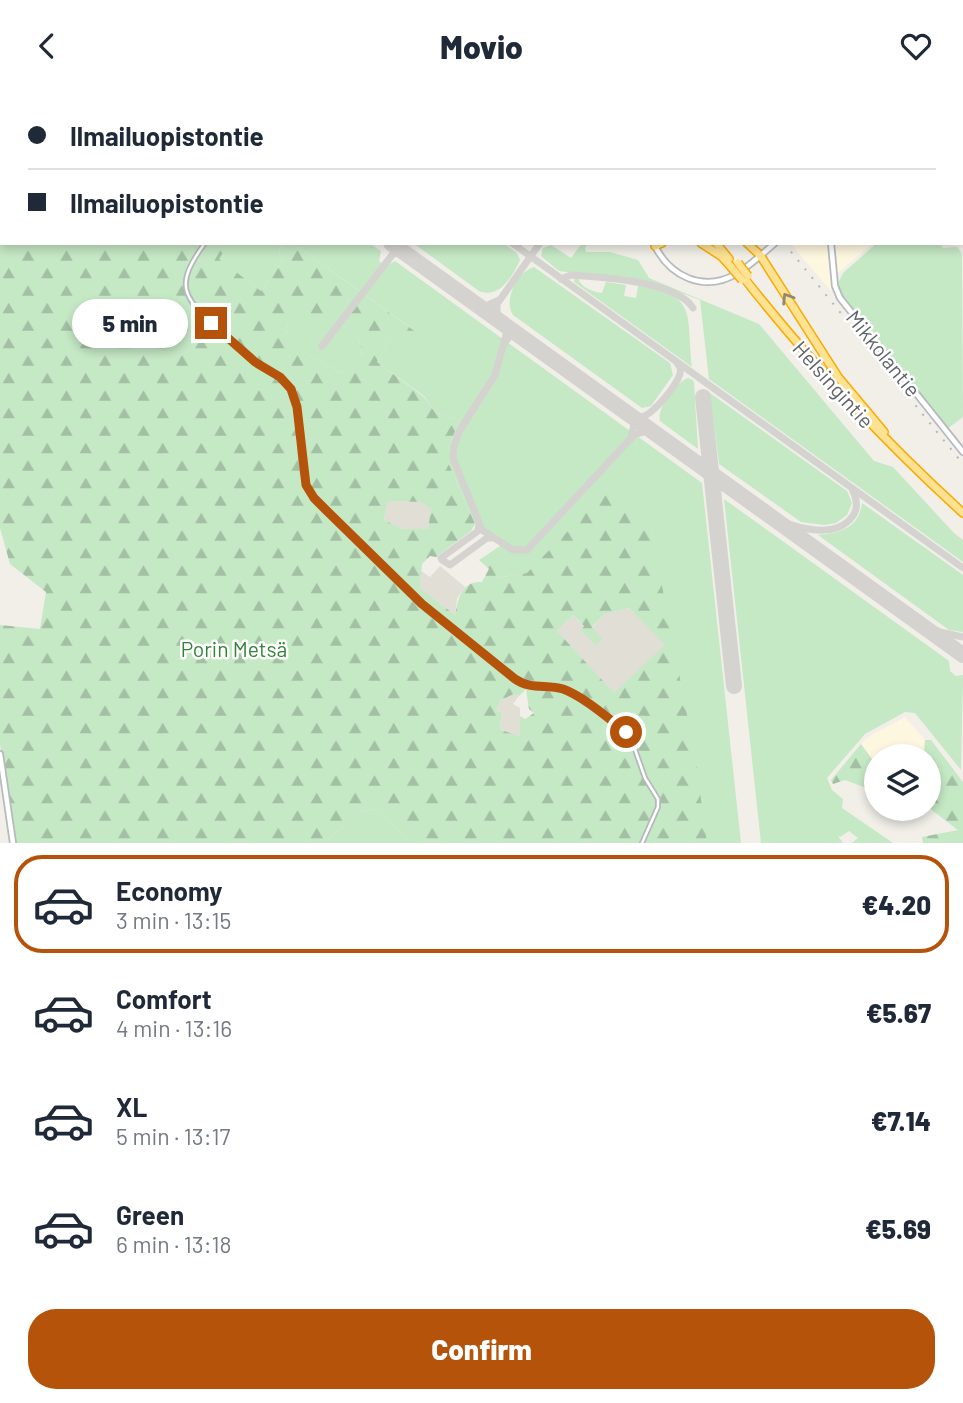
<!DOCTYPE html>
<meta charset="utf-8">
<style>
body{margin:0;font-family:Barlow,sans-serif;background:#f6f6f7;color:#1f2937;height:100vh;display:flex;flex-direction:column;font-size:26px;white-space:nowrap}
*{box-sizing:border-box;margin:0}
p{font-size:23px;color:#747a83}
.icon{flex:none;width:38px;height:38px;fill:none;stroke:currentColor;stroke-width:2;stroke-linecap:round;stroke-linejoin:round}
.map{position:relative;height:752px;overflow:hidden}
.drawer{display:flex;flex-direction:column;background:#fff;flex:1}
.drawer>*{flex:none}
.top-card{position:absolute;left:0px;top:0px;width:964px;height:154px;box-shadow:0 4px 10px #0003;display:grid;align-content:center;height:154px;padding:0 28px;background:#fff}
.buttons{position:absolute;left:864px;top:653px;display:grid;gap:14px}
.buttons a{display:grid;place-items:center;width:77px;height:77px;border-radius:50%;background:#fff;box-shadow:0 4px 10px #0003;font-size:35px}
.end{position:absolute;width:32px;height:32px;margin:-16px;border:9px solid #b45309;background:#fff;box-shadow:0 0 0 4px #fff}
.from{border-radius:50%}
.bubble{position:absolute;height:49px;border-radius:24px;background:#fff;box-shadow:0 4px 10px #0003;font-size:23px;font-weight:800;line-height:49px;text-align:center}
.top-card b{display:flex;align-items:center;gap:24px;height:66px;font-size:26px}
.top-card b+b{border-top:2px solid #e0e1e3}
.top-card i{width:18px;height:18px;background:#1f2937}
ul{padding:12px 0 0;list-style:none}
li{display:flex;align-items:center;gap:21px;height:98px;margin:0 14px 10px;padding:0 14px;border:4px solid transparent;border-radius:28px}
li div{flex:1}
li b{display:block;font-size:26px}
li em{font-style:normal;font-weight:800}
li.on{border-color:#b45309}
li>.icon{width:63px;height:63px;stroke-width:1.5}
.button{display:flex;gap:14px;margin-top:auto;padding:14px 28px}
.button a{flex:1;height:80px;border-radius:28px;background:#b45309;color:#fff;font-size:28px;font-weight:800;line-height:80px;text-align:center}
header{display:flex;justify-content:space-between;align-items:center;height:91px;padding:0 28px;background:#fff;font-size:32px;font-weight:800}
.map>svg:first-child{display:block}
.commercial{fill:#fef7e0}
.education{fill:#e1ded6}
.grass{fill:#c5e8c5}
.forest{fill:url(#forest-firs);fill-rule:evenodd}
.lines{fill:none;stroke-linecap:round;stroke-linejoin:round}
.taxiway{stroke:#d4d3d0;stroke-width:7}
.runway{stroke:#d4d3d0;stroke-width:16}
.street-casing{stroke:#b5b8bc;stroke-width:6}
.secondary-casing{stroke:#b6babf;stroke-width:8}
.highway-casing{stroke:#f9ab00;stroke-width:10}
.street{stroke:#fff;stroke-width:2.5}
.secondary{stroke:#fff;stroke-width:4.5}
.highway{stroke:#fde293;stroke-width:7}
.rail{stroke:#b6b7b8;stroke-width:2;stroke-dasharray:2 9;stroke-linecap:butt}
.highway-bridge-casing{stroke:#f9ab00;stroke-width:10;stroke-linecap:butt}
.highway-bridge{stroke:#fde293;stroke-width:7}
.oneway{stroke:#8e8975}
.route{stroke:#b45309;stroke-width:9}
.labels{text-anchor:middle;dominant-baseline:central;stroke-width:5;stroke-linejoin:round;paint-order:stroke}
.street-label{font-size:21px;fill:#5f6368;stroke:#fff}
.park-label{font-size:21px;fill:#348238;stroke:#fff}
</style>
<header><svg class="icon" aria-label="back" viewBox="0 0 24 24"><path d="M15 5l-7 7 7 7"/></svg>Movio<svg class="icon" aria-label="heart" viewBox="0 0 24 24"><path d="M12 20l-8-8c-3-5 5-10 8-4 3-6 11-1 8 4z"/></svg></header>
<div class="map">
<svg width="963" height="752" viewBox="0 0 963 752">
<defs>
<pattern id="forest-firs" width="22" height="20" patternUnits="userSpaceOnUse" patternTransform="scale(1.75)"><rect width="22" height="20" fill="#c5e8c5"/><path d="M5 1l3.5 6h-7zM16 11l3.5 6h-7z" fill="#a3c0a4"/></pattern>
</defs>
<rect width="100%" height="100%" fill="#f1efe8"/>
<!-- commercial -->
<g class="commercial">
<path d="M790,152H873L837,183L831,200Z"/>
<path d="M905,626L925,649L924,665H877V675L861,653L870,645Z"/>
</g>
<!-- education -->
<g class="education">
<path d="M388,410L422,411L431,418L428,438H403L384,429Z"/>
<path d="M440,475L465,496L457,507L455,524L420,497L421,480L430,486Z"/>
<path d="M629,517L666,554L614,603L557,540L573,524L584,536L592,537L605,523Z"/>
<path d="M514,603L519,605L513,613L520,617V645L501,639L500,633L502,622L496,619L501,609Z"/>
</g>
<!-- grass -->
<g class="grass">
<path d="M229,152H281L279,163L284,168L261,200L218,168Z"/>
<path d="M293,152H369L381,160L379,170L386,175L395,170L702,392L741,752H707L650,433L528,482L495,487L500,455L503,451L486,439L480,431L475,433L448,371V358L459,330L435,321L424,305L377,271L390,248L415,240Z"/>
<path d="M413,152H503L517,162L520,169C513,185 499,208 479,200Z"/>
<path d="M582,152H588L585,157L586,161H610L638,169L649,187L759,233L874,370L893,376L954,442L963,449V471L709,288L700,209L658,193L559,180L541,165L543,157L551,154L571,167Z"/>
<path d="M877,152H939L943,157L957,156L962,162L963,326L947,338L840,203L837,194L843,182Z"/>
<path d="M534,176L670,272L673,284L651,315L642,317L513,224C503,209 517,181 534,176Z"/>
<path d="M575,186L578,187C580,196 593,201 602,202L606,191L626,194L624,205L636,207L638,195C699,204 686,224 692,276L574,191Z"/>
<path d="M289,227L336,228L359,248L362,266L353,270L342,282L310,265L286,243Z"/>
<path d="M688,287L693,289L694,292L698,358L660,330C656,318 676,291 688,287Z"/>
<path d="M710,302L847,400L852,412L847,424L836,432L824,434L801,431L719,373Z"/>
<path d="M724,408L949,570L950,580L956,585L963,584L961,679L915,622L905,621L865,643L827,687L832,699L843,708L842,717L893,752H852L858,747L849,740L840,746L837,744L843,752H761Z"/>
<path d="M862,412L963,484V541L949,539L818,444C840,442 859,437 862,412Z"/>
<path d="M375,718L413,752H324L362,720Z"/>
</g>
<!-- forest -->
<g class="forest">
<path d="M0,0H252L2,2V152H198L202,155L205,152H229L219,168L261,200L284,168L279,163L281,152H293L416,241L390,248L377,271L424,306L435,321L459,330L448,358V371L475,433L471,440L436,466L430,465L422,473L420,497L455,524C458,508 461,490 482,491L489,478L479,469L500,455L496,487L527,482L606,401L650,433L695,665L707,752H413L375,718L362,720L324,752H16L0,653V534L40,538L46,501L10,473L0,437ZM289,228H336L359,248L362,265L353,270L342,282L310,265L286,242ZM388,410L421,411L431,418L428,438H403L384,429ZM629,517L665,554L614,602L557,540L573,524L584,535L581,540L596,554L602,548L592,536L605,523ZM526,598L529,618L534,622L525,628L520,625V645L501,639L500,633L502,622L496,619L501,609L514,603L519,605Z"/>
<path d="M925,649H931L963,691V752H923L922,746L958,739L929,717V665H921L924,664Z"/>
<path d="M861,653L877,675V701L845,689L833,693L831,689Z"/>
</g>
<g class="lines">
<!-- taxiway -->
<g class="taxiway">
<path d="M398,152L407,163"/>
<path d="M512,152L963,477"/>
<path d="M540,152L497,213V223L507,240L495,284L460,339L454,355L453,367L482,439L513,459H527L634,344L647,340L657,344"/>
<path d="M561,188L571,184C602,186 676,190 693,217"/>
<path d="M473,211L486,215L499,209"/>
<path d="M505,251L511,244L521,246"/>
<path d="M322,255L392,164L398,161L406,163"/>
<path d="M627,322L641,326C653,324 676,295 680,283C681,277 680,276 677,272"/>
<path d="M627,322L634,333L631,347"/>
<path d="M769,424C790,436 834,450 852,426C859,418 857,409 853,400"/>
<path d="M479,433L478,440L441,467L442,469L450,474L487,447H493"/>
<path d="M914,529L940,541L963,546"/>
</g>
<!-- runway -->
<g class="runway">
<path d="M391,152L963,564"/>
<path d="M703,306L734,595"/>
</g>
<!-- street casing -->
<g class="street-casing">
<g id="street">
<path d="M553,0L554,2"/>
<path d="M786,0V2"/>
<path d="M826,0L827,2"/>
<path d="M867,0V2"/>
<path d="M908,0V2"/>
<path d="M948,0V2"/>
<path d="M455,2V0"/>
<path d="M962,19H963"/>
<path d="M962,59H963"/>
<path d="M962,100H963"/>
<path d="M205,152C175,193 181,205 217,237C230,249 243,262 257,272C270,282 287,286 294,303C306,334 293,374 311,403L421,513L515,588L525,594L557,597L571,602L616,633L631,647L645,687L658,708V716L642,752"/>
</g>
</g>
<!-- secondary casing -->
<g class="secondary-casing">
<g id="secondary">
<path d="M712,0L713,2"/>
<path d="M770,0L772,2"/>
<path d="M367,2L368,0"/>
<path d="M962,135H963"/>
<path d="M831,152L835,195L840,207L963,361"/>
<path d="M654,153C669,185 703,202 736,183C750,175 762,163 775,152"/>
<path d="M0,663L13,752"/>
</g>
</g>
<!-- highway casing -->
<g class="highway-casing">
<g id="highway">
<path d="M601,0L602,2"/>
<path d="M701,152L721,165L731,176"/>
<path d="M716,152L729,168"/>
<path d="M747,152L760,164L838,286L884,341"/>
<path d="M655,155L662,152"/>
<path d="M744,187C811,272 883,349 963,422"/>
</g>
</g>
<!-- street -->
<use href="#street" class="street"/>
<!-- secondary -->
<use href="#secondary" class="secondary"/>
<!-- highway -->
<use href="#highway" class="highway"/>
<!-- rail -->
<g class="rail">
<path d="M661,0L663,2"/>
<path d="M784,152L963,373"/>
</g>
<!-- highway-bridge casing -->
<g class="highway-bridge-casing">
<g id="highway-bridge">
<path d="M738,172L748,185"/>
<path d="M731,176L742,189"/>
</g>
</g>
<!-- highway-bridge -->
<use href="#highway-bridge" class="highway-bridge"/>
</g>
<!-- one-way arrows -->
<defs><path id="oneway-chevron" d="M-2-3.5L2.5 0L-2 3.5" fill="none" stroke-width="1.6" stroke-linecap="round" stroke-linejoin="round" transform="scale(1.75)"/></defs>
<use class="oneway" href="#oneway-chevron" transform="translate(787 207) rotate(-122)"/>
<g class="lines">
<!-- route -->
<path class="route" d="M211,232L255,271L280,286L291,298L297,316L306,394L314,407L325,418L422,513L515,588C531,599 546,593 563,598C583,605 609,628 626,641"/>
</g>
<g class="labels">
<!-- street labels -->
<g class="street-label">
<text transform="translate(884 262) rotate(51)">Mikkolantie</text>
<text transform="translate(834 293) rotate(48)">Helsingintie</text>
</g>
<!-- park labels -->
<g class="park-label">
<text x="234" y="557">Porin Metsä</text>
</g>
</g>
</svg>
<div class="buttons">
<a><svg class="icon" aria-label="layers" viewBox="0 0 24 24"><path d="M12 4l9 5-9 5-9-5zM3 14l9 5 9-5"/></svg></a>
</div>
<i class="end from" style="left:626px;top:641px"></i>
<i class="end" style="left:211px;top:232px"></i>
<div class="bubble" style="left:72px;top:208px;width:116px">5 min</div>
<div class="top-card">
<b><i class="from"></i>Ilmailuopistontie</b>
<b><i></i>Ilmailuopistontie</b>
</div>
</div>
<section class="drawer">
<ul>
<li class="on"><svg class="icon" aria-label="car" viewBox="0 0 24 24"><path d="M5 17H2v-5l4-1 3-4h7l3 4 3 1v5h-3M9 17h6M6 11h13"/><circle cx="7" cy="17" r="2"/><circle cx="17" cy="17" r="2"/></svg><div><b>Economy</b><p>3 min · 13:15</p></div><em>€4.20</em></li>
<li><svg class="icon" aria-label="car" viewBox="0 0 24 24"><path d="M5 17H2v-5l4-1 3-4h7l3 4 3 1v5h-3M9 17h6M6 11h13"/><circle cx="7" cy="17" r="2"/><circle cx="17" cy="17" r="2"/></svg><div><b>Comfort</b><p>4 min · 13:16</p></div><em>€5.67</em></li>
<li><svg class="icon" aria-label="car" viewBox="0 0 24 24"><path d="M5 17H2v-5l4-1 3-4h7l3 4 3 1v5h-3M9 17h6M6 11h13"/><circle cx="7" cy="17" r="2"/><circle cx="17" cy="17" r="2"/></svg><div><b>XL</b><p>5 min · 13:17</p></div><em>€7.14</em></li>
<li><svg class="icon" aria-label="car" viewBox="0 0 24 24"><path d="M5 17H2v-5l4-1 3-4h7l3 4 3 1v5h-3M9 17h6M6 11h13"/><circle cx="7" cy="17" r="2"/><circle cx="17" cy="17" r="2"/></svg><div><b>Green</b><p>6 min · 13:18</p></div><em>€5.69</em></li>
</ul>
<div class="button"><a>Confirm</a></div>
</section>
